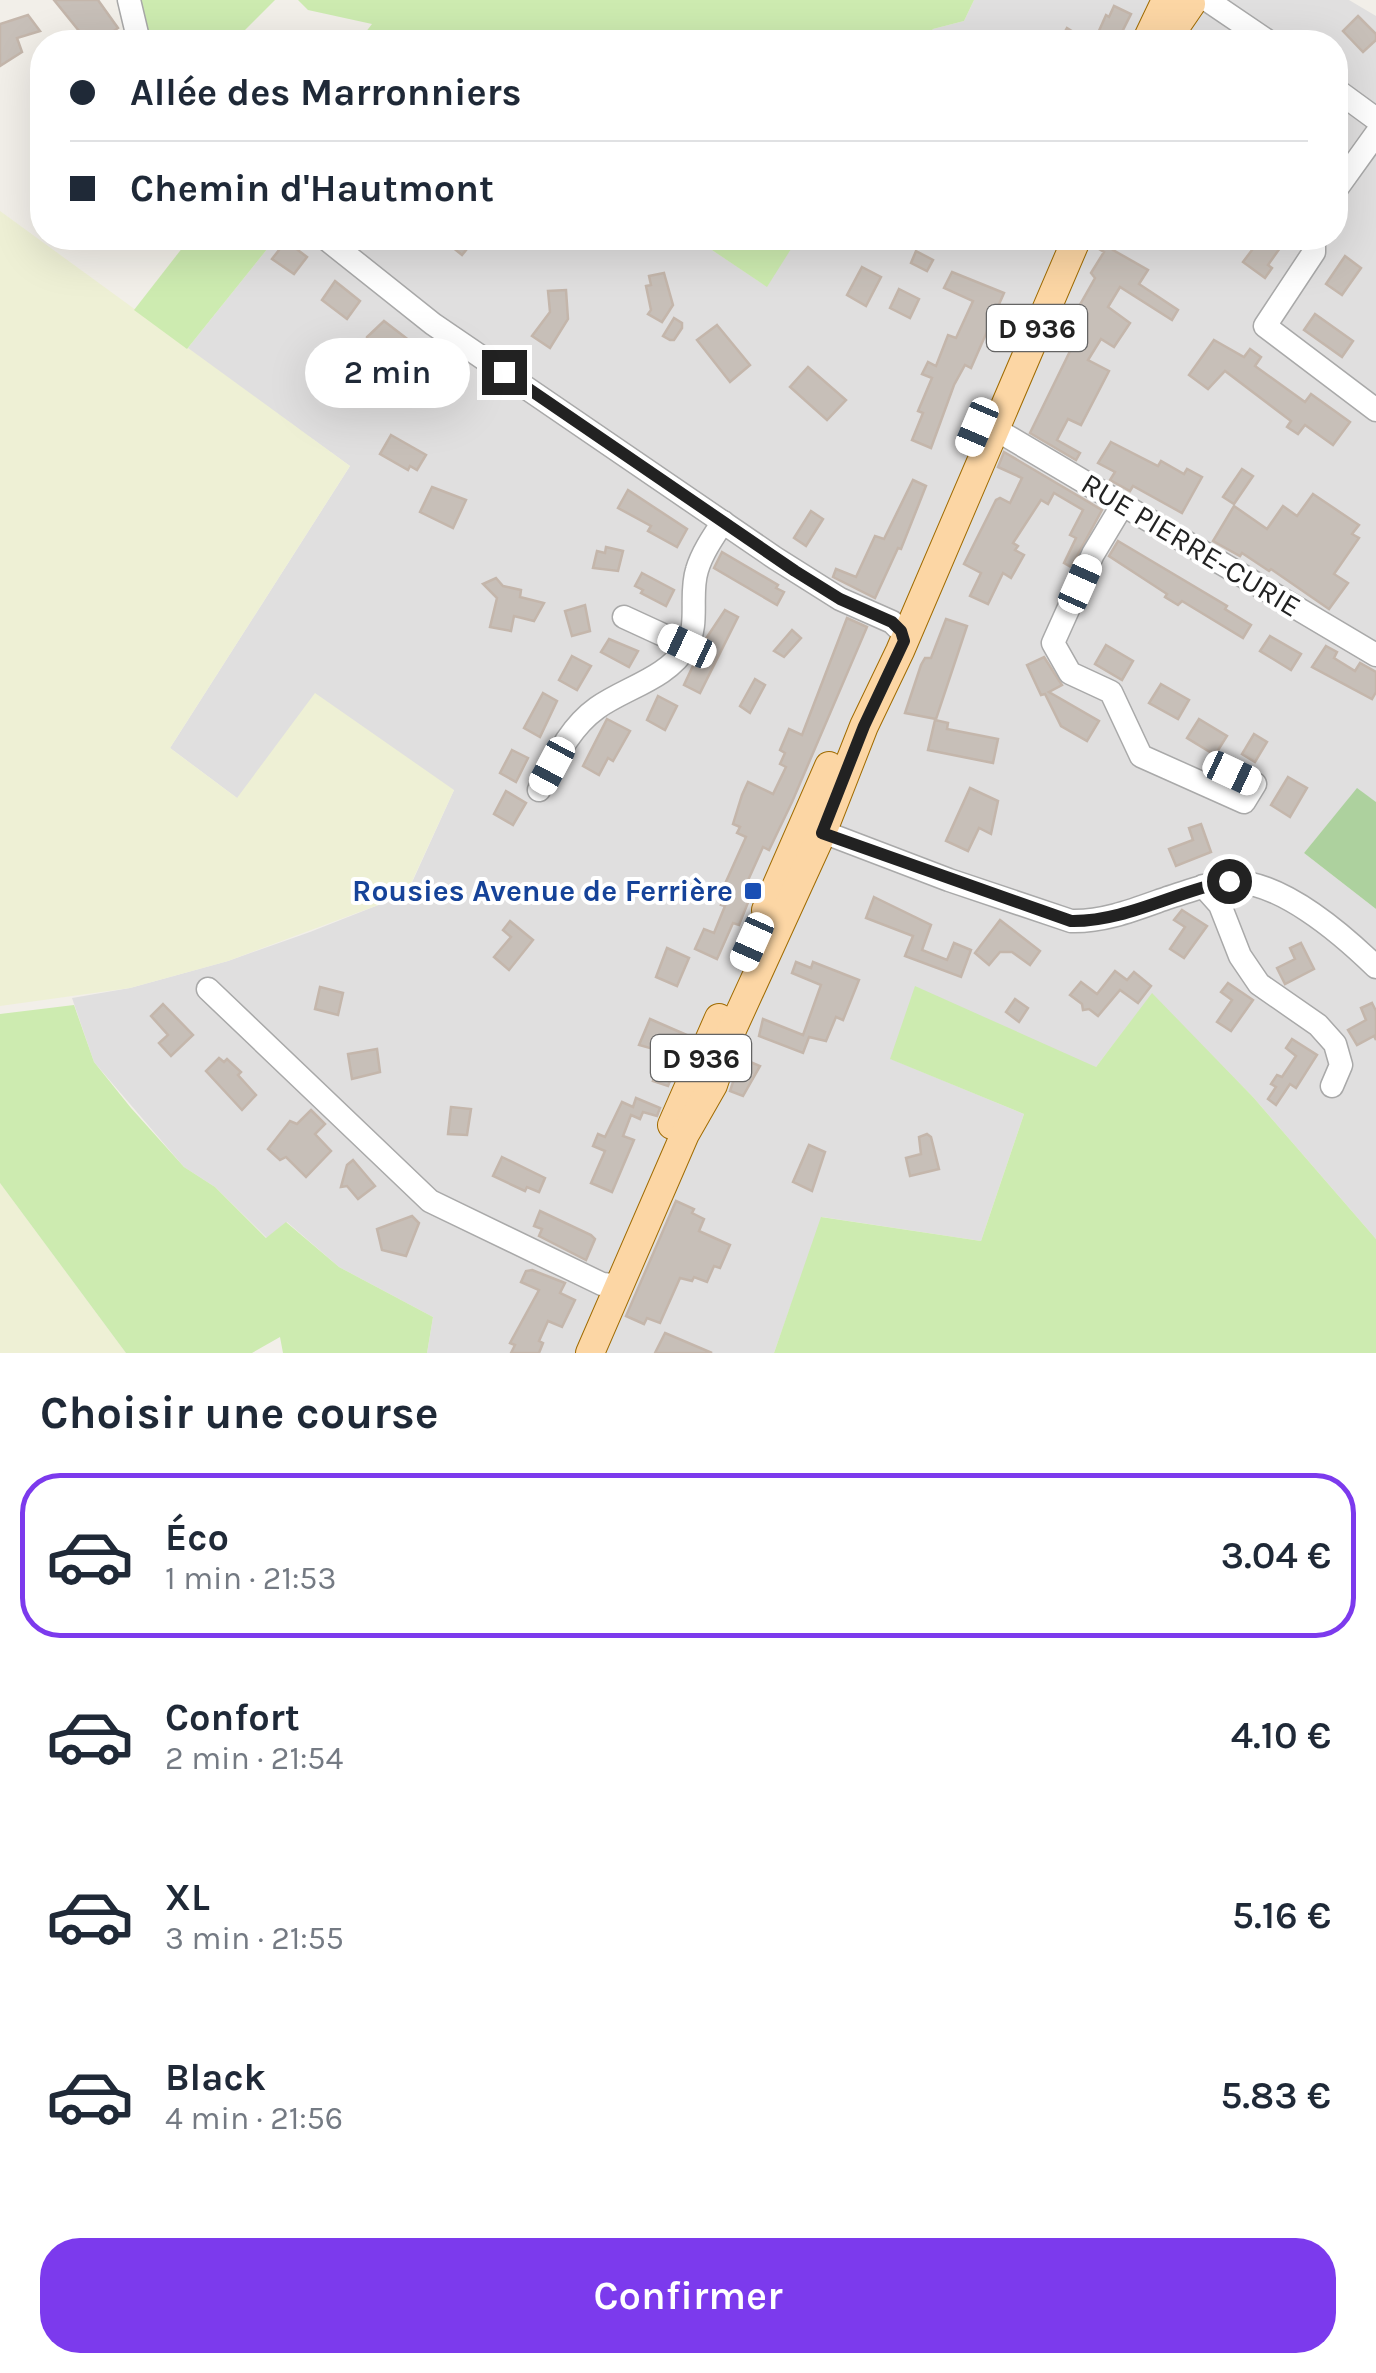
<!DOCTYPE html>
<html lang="fr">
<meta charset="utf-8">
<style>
body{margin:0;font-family:Karla,sans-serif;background:#f6f6f7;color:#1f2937;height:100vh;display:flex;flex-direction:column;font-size:38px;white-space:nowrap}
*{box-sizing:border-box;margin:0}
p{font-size:32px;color:#747a83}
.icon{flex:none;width:55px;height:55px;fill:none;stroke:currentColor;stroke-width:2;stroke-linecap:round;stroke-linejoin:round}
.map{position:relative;height:1353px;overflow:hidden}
.drawer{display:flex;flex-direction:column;background:#fff;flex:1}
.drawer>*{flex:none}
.guide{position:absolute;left:30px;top:30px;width:1318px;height:220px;border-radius:40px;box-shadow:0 10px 40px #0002;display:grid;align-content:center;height:220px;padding:0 40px;background:#fff}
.end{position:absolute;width:45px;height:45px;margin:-22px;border:12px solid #222;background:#fff;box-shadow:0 0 0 5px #fff}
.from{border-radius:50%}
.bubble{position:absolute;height:70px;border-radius:35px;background:#fff;box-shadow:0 10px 40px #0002;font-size:32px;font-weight:600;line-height:70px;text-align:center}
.car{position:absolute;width:30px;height:60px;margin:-30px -15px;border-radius:12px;box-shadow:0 0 8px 2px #0007;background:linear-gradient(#fff 24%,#345 0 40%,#fff 0 76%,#345 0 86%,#fff 0)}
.guide b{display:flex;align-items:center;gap:35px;height:95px;font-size:38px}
.guide b+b{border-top:2px solid #e0e1e3}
.guide i{width:25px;height:25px;background:#1f2937}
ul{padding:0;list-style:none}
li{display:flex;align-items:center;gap:30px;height:165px;margin:0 20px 15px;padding:0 20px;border:5px solid transparent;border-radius:40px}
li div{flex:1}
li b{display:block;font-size:38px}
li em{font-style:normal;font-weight:600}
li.selected{border-color:#7c3aed}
li>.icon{width:90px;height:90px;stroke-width:1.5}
h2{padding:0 40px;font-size:45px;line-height:120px}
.button{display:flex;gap:20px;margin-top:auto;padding:20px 40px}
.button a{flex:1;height:115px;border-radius:40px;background:#7c3aed;color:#fff;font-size:40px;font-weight:600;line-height:115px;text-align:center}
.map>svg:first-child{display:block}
.residential{fill:#e0dfdf}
.farmland{fill:#eef0d5}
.grass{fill:#cdebb0}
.forest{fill:#add19e}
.building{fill:#c7bfb8;stroke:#c4b6ab;stroke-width:2.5}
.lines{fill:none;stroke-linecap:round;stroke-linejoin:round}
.minor-casing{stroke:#a9a9a9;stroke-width:25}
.major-casing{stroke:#a06b00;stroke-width:30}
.minor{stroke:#fff;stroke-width:22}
.major{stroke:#fcd6a4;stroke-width:28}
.route{stroke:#222;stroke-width:12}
.transit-dot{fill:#1a4fb4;stroke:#fff;stroke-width:4}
.labels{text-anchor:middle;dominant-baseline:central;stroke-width:8;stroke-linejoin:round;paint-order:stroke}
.shield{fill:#fff;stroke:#646464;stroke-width:2.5}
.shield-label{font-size:28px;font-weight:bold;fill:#222}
.street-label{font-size:30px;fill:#222;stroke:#fff}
.transit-label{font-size:30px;font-weight:bold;fill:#164399;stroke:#fff;text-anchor:end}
</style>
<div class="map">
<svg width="1376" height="1353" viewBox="0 0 1376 1353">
<rect width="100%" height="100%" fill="#f2efe9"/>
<!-- residential -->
<path class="residential" d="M974,0H1349L1376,16V802L1357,789L1304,853L1376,909V1239L1253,1097L1152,994L1096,1067L891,1059L1024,1114L981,1241L822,1217L774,1353H427L433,1317L339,1267L287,1222L267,1238L215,1187L184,1167L94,1062L72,998L130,988L228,961L310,932L381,904L409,889L454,790L237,798L170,748L350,466L187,349L276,238H694L766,286L798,238H1335V42H924L933,29L964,21Z"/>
<!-- farmland -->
<g class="farmland">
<path d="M0,211L350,466L170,748L237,798L315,693L454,790L409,888L381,904L228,961L130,988L0,1006Z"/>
<path d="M0,1183L126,1353H0Z"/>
</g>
<!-- grass -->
<g class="grass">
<path d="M141,0H275L233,42H151Z"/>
<path d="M298,0H974L964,21L933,29L924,42H443L438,39L434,42H358L372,24L308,10Z"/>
<path d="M190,238H276L187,349L134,310Z"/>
<path d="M694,238H798L767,287Z"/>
<path d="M915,986L1096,1067L1152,993L1253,1097L1376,1239V1353H774L821,1217L981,1241L1024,1114L890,1059Z"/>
<path d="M74,1005L94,1062L131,1108L184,1167L215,1187L266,1238L286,1222L339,1267L433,1317L427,1353H283L280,1337L252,1353H126L0,1183V1014Z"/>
</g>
<!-- forest -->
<path class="forest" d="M1357,788L1376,802V909L1304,853Z"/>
<!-- building -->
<g class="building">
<path d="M54,0H98L118,28L98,42H88Z"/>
<path d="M1114,6L1131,14L1117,42H1094L1106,15L1109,17Z"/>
<path d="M28,15L40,31L17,38L22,52L0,66V24Z"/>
<path d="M1358,16L1376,34V40L1363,52L1343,31Z"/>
<path d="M1067,28L1089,42H1059Z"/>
<path d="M441,238H476L462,255Z"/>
<path d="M1099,238H1120L1113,250L1148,270L1139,284L1178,310L1172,320L1120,287L1108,307L1130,323L1114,347L1101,339L1088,360L1109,371L1081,425L1068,419L1057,440L1080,453L1076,460L1030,433L1074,343L1056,333L1061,320L1069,324L1095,278L1091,273L1104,252L1094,246Z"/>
<path d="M1261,238H1287L1268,265L1272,268L1265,278L1243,262Z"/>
<path d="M286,241L307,257L294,274L272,259Z"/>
<path d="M916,251L933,260L927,271L911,263Z"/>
<path d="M1345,256L1361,268L1342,295L1326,284Z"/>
<path d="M862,267L881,277L866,306L847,295Z"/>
<path d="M952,272L1004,293L971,368L965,365L954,385L931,448L912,440L923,413L918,411L932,378L922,374L928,362L936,366L948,335L956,338L973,301L944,288Z"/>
<path d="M664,273L673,305L662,322L648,314L651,310L646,286L651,285L649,276Z"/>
<path d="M335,281L360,301L347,319L322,300Z"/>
<path d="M899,289L919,299L910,318L890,308Z"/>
<path d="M566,290L568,319L550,348L532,336L550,312L548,291Z"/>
<path d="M1315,314L1353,341L1342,357L1304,330Z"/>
<path d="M674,318L682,323V328L674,340H670L663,336Z"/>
<path d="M384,321L423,351L404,381L367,341V337Z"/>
<path d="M717,325L750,365L730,382L697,340Z"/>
<path d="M1214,340L1244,357L1250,349L1261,357L1255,366L1305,402L1311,394L1350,422L1333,445L1305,425L1298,434L1287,427L1291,421L1225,371L1208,389L1189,375Z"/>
<path d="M808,367L846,400L827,420L790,387Z"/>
<path d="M391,435L426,455L417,470L410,466L408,470L380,454Z"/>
<path d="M1111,442L1158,466L1161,461L1184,474L1187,469L1202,477L1182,513L1133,486L1130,491L1110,480L1115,472L1098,463Z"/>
<path d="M1004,452L1102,510L1071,567L1064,563L1076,538L1070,535L1083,510L1054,493L1048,504L1041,500L1013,543L1018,546L1015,550L1024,555L1011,578L1003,573L988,604L970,596L981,573L964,564L996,500L1000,498L1010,503L1022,478L998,467Z"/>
<path d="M1242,469L1253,476L1234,504L1223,497Z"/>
<path d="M913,480L926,486L901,549L898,548L875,598L833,577L836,569L856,577L875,536L884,539Z"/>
<path d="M432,487L466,500L453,528L420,512Z"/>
<path d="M628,490L687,529L677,547L648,531L651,526L618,508Z"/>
<path d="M1313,494L1359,525L1352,534L1359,538L1334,574L1348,583L1329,609L1271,569L1269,571L1242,553L1240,556L1213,541L1234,506L1267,529L1283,506L1297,516Z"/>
<path d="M811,511L823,519L806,546L794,538Z"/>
<path d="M1118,541L1227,606L1225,609L1251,625L1243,638L1182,601L1178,605L1165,597L1167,594L1109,556Z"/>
<path d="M606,547L623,551L618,571L593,568L597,551L605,553Z"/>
<path d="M722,552L778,585L776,588L784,592L777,605L714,568Z"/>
<path d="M642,573L674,590L666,606L641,593L643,590L635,586Z"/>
<path d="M496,578L503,586L521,590L520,597L544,603L534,621L514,616L511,631L490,627L497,598L483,584Z"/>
<path d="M585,605L590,631L572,636L565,611Z"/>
<path d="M725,610L738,617L700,693L684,685L705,640Z"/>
<path d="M847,618L867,627L792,802L769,850L763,847L745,887L753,890L739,925L733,923L717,959L695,949L704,929L714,933L725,906L721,905L729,886L725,884L746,837L737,833L740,827L733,824L742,795L748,782L773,794L786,767L780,764L785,753L780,750L789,729L802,735Z"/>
<path d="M946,619L967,626L936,719L905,713L921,665L925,658H931Z"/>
<path d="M792,630L801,638L784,657L774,651Z"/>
<path d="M1270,636L1301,654L1291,670L1260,651Z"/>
<path d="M609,639L638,651L629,667L601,652Z"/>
<path d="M1106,645L1133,661L1122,680L1095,664Z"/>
<path d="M1326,646L1337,652L1334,658L1355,671L1360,663L1376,672V692L1372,699L1312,667Z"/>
<path d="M572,656L591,666L577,690L559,680Z"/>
<path d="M1044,657L1062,685L1049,692L1099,721L1087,741L1061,726L1045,694L1041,695L1027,665Z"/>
<path d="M755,679L765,685L750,713L740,706Z"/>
<path d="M1161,684L1189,700L1178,719L1149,703Z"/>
<path d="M543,693L557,701L540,737L524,728Z"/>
<path d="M658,696L677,706L665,730L647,720Z"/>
<path d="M607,719L630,731L613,761L608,758L599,775L583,766Z"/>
<path d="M1199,719L1227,736L1215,755L1187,738Z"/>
<path d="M935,720L948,723L947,729L998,739L993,763L928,750Z"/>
<path d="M1254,734L1267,742L1255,762L1242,754Z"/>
<path d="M512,750L528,758L516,782L500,773Z"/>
<path d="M1288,777L1307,788L1290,817L1271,805Z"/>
<path d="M970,788L998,801L991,834L979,828L968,851L946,841Z"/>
<path d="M506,791L526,803L513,825L494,814Z"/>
<path d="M1201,824L1211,852L1176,866L1169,849L1193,840L1189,828Z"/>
<path d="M874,897L931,925L922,950L947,960L954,943L971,950L961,977L905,956L913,936L866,918Z"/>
<path d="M1182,910L1207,926L1184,958L1170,949L1185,927L1174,920Z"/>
<path d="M1000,920L1040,951L1030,965L1012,952H1000L989,965L975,953Z"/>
<path d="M510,921L533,940L509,970L494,957L511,937L503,930Z"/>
<path d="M1301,943L1314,969L1285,984L1277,968L1295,959L1290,948Z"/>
<path d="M667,948L689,958L677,986L656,977Z"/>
<path d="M796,962L811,968L813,962L859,980L843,1020L836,1017L826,1041L809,1037L803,1053L759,1036L763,1019L803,1035L821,985L792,973Z"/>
<path d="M1115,971L1127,980L1134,972L1151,986L1138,1003L1120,990L1098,1016L1089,1009L1083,1010L1082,1004L1070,995L1081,982L1097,994Z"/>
<path d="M1228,983L1253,1000L1231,1031L1217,1022L1232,1000L1221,992Z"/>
<path d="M320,987L343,993L338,1015L315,1009Z"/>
<path d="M1015,999L1028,1008L1019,1022L1006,1012Z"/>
<path d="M1372,1003L1376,1011V1040L1374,1036L1357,1045L1348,1030L1366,1020L1361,1008Z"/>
<path d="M163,1004L193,1035L171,1056L159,1043L168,1035L151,1016Z"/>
<path d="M650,1019L689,1036L668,1086L653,1081L663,1058L659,1056L661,1051L639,1045Z"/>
<path d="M1292,1039L1317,1055L1296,1088L1290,1084L1276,1105L1268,1099L1276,1087L1271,1084L1277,1075L1282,1077L1296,1056L1286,1048Z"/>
<path d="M377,1049L380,1072L352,1079L348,1054Z"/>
<path d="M219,1058L224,1062L227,1059L241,1072L238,1075L256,1095L242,1110L206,1071Z"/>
<path d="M741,1058L760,1066L743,1096L730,1091Z"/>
<path d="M636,1098L660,1108L657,1116L643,1112L640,1119L631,1115L623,1136L634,1140L612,1192L591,1183L605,1151L593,1146L598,1134L605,1137L622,1102L633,1107Z"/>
<path d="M451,1107L471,1109L467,1135L448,1134Z"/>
<path d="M311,1110L325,1124L315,1134L331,1151L306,1177L286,1157L280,1160L268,1149L290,1121L297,1124Z"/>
<path d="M927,1134L931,1137L939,1169L910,1176L906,1158L921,1154L919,1137Z"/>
<path d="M809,1145L825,1152L812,1191L793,1182Z"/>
<path d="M502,1157L545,1178L539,1192L527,1187L525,1191L493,1176Z"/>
<path d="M353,1160L375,1186L358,1199L347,1186L341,1187L347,1165Z"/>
<path d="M676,1201L694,1209L692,1213L704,1219L699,1231L730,1245L720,1268L714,1266L707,1282L694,1277L692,1281L680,1278L660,1323L647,1318L644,1324L626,1316Z"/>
<path d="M540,1211L591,1235L595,1239L586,1260L539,1236L542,1229L534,1226Z"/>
<path d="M412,1216L419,1223L406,1256L382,1250L377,1229Z"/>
<path d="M532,1270L565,1283L560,1293L575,1300L562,1327L548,1321L539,1341L543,1343L539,1353H511L515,1345L510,1343L539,1290L521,1282L526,1271Z"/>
<path d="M665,1333L712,1353H655Z"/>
</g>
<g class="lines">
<!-- minor casing -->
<g class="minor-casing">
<g id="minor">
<path d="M129,0L139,42"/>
<path d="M1207,0L1269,42"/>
<path d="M1335,89L1376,119"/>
<path d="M1335,191L1376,134"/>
<path d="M325,238L433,324L775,558L840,599L892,622L901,631L904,641"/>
<path d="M1314,238V252L1265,326L1376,410"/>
<path d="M980,420L1376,655"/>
<path d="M1123,504L1093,554L1053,643L1070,673L1111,692L1141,756L1244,802L1255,784L1232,773L1224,793"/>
<path d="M624,617L687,646"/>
<path d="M539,790C555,760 569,728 597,708C625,688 668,678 686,647C700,624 689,595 697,570C702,553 713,537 723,522"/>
<path d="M810,827L949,880L1071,921C1104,922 1136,909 1167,898C1187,892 1206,884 1226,882C1277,877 1342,934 1376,967"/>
<path d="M1203,886L1220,905L1240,956L1259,984L1318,1025L1335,1044L1341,1065L1332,1086"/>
<path d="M208,989L430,1201L602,1284L613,1285L623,1282"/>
</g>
</g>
<!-- major casing -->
<g class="major-casing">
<g id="major">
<path d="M1146,42L1166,0"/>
<path d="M1165,42L1191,4"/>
<path d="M766,910L829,766"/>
<path d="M672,1125L719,1018"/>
<path d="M590,1353L685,1134L713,1085L730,1034L822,833L864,726L900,651L1077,238"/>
</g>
</g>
<!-- minor -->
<use href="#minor" class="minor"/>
<!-- major -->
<use href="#major" class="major"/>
</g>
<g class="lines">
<!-- route -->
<path class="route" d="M504,372L795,571L840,599L892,622L901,631L904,641L864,726L822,833L1071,921C1125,922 1176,891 1229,881"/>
</g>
<!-- markers -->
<rect class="transit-dot" x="743" y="881" width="20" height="20" rx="5"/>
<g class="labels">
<!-- shield labels -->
<g class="shield">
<rect x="987" y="305" width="100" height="46" rx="8"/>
<rect x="651" y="1035" width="100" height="46" rx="8"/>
</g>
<g class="shield-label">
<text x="1037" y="328">D 936</text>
<text x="701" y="1058">D 936</text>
</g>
<!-- street labels -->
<g class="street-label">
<text transform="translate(1191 545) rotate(31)">RUE PIERRE-CURIE</text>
</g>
<!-- transit labels -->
<g class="transit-label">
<text x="733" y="891">Rousies Avenue de Ferrière</text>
</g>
</g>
</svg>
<i class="end from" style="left:1229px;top:881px"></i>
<i class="end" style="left:504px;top:372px"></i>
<div class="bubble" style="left:305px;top:338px;width:165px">2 min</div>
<i class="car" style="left:977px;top:427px;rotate:203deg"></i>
<i class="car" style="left:1080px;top:584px;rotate:24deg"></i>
<i class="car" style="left:687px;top:646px;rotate:295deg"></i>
<i class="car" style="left:552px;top:766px;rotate:208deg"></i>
<i class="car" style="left:1232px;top:773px;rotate:115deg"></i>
<i class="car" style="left:752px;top:942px;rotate:204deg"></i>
<div class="guide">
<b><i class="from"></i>Allée des Marronniers</b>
<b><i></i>Chemin d'Hautmont</b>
</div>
</div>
<section class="drawer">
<h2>Choisir une course</h2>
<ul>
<li class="selected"><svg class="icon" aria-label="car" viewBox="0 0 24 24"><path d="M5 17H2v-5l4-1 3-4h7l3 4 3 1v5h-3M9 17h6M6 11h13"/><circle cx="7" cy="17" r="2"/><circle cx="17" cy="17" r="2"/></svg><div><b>Éco</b><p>1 min · 21:53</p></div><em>3.04 €</em></li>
<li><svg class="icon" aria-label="car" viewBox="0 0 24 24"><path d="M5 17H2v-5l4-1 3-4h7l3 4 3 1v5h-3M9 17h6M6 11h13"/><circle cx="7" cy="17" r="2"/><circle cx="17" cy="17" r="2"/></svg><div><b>Confort</b><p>2 min · 21:54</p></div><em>4.10 €</em></li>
<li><svg class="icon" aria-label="car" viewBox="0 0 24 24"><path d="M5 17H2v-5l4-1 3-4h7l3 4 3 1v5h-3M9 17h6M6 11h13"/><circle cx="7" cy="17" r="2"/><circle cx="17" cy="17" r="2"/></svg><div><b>XL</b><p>3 min · 21:55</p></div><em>5.16 €</em></li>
<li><svg class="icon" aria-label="car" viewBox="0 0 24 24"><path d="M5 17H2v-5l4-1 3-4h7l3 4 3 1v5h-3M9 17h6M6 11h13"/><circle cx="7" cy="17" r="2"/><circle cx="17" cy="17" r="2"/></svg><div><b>Black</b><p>4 min · 21:56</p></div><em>5.83 €</em></li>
</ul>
<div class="button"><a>Confirmer</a></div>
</section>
